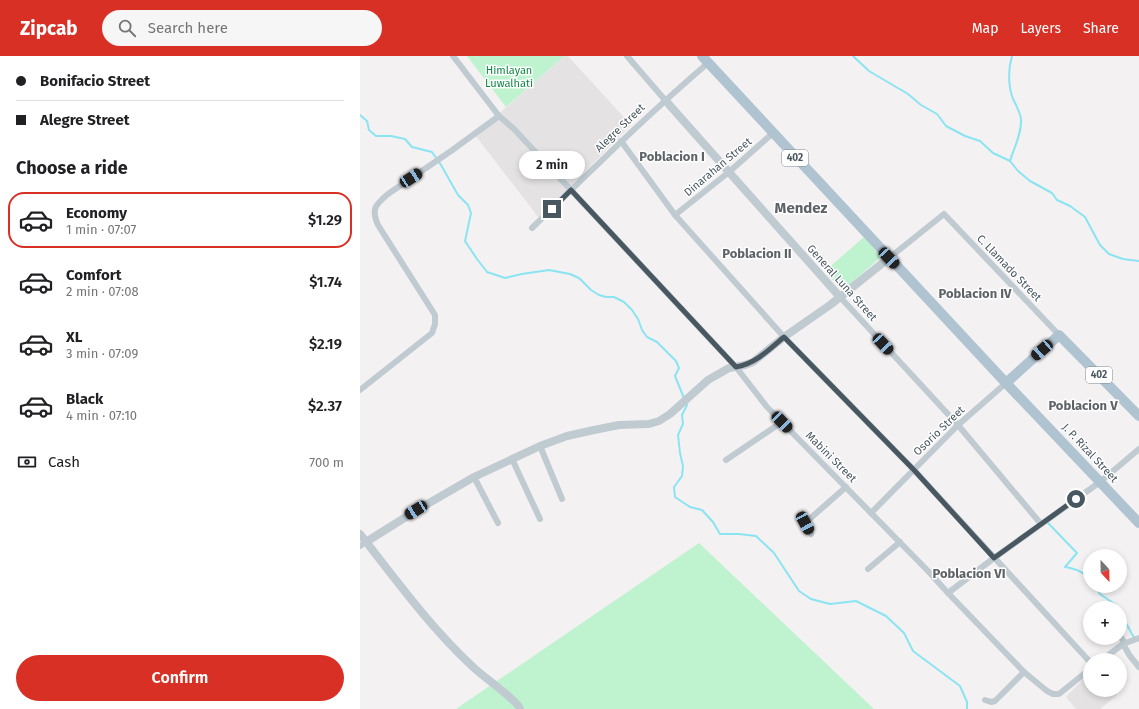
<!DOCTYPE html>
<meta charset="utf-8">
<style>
body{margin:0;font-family:"Fira Sans",sans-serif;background:#f6f6f6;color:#202124;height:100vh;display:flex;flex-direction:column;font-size:15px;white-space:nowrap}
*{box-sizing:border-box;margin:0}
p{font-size:13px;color:#757577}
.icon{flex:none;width:22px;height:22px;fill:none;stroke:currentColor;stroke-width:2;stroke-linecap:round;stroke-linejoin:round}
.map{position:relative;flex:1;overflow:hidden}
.drawer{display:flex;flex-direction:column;background:#fff;width:360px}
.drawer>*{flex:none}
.banner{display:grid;align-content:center;height:88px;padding:0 16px;background:#fff}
.needle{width:26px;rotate:158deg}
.controls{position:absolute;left:723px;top:493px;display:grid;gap:8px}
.controls a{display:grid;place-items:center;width:44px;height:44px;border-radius:50%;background:#fff;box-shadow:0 2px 6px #0003;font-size:20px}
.end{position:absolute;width:18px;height:18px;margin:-9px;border:5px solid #485760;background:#fff;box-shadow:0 0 0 2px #fff}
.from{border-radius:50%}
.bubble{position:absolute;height:28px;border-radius:14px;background:#fff;box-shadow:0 2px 6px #0003;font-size:13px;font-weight:600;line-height:28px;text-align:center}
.car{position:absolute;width:12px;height:24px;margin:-12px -6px;border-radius:5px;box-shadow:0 0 3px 1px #0007;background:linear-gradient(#222 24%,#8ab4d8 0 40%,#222 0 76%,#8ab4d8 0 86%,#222 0)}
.banner b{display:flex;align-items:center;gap:14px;height:38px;font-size:15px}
.banner b+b{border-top:1px solid #e0e0e0}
.banner i{width:10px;height:10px;background:#202124}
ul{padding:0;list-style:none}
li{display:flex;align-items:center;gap:12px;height:56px;margin:0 8px 6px;padding:0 8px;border:2px solid transparent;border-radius:16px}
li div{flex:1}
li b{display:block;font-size:15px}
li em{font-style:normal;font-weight:600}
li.current{border-color:#d93025}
li>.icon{width:36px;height:36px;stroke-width:1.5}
h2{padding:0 16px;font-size:18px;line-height:48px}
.pay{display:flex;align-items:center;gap:10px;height:44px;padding:0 16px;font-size:15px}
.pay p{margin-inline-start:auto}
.action{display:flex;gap:8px;margin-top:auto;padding:8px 16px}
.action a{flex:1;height:46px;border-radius:24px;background:#d93025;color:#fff;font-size:16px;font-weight:600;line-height:46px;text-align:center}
header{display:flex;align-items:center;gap:24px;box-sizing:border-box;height:56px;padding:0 20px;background:#d93025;color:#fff}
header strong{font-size:19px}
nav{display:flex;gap:22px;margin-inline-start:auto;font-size:14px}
.search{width:280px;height:36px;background:#f6f6f6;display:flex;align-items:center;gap:10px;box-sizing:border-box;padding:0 14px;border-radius:22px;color:#757577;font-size:15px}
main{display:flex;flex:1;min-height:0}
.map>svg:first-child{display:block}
.education{fill:#e5e2e4}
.green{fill:#bff2cf}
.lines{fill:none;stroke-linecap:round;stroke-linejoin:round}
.stream{stroke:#8ae4f1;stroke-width:2}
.minor{stroke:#bfcad1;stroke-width:6}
.tertiary{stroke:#bfcad1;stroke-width:8}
.primary{stroke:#b0c3d1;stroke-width:10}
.route{stroke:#485760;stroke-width:5}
.labels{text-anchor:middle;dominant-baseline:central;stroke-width:3;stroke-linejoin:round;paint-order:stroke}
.shield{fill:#fff;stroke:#7f8990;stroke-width:1}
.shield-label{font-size:10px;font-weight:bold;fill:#485760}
.park-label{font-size:11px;fill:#138844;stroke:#fff}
.street-label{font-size:11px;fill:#485760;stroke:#fff}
.quarter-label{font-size:13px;font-weight:bold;fill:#5d6267;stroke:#fff}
.district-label{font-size:15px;font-weight:bold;fill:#5d6267;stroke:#fff}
</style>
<header>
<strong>Zipcab</strong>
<div class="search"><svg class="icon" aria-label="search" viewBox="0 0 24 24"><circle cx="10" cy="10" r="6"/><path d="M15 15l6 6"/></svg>Search here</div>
<nav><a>Map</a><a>Layers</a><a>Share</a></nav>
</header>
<main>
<section class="drawer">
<div class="banner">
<b><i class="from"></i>Bonifacio Street</b>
<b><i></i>Alegre Street</b>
</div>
<h2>Choose a ride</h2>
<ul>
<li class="current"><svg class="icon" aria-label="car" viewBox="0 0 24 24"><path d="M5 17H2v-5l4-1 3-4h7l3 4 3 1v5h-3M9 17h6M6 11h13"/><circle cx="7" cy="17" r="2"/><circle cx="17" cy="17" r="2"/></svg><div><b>Economy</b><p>1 min · 07:07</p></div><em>$1.29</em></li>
<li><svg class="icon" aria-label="car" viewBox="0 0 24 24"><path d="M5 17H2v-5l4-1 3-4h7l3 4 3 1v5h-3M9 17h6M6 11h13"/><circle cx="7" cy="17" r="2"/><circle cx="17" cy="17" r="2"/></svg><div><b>Comfort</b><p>2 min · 07:08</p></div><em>$1.74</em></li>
<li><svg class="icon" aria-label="car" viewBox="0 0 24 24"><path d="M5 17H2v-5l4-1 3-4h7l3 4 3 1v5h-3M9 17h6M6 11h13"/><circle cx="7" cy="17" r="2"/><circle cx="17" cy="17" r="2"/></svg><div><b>XL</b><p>3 min · 07:09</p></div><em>$2.19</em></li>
<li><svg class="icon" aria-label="car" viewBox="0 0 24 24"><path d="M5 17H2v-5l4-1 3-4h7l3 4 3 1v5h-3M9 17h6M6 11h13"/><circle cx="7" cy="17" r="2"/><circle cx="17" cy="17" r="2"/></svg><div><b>Black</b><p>4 min · 07:10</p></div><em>$2.37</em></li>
</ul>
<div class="pay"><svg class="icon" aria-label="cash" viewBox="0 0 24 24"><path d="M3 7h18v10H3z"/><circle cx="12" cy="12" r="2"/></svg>Cash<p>700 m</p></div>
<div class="action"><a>Confirm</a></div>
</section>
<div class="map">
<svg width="779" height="653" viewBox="0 0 779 653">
<rect width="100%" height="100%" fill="#f4f1f2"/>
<!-- education -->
<g class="education">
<path d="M204,0H208L271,69L179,162L115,79Z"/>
<path d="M730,616V634H752L757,639L740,653H716L706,641Z"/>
</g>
<!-- green -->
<g class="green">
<path d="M107,0H204L146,51Z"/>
<path d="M504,181L521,201L482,235L465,215Z"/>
<path d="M339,487L514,653H96Z"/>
</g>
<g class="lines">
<!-- stream -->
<g class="stream">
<path d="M493,0L509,15L548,38L561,49L577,58L586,70L605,80L620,85L633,97L650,105L658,115L670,125L692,137L697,144L710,150L725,161L740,189L749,198L763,203L779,205"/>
<path d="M0,59L7,65L9,74L16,80H31L45,83L52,91L72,96L81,109L98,139L108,149L111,157L105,185L117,203L127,216L145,222L162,218L189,214L210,218L219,222L231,234L239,239L246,241H254L264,246L272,254L278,263L282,274L287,281L297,286L316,305L319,312L315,320L324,342"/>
<path d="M650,105C654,92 662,77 661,63C660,56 656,49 653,43C648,30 648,13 652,0"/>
<path d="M326,346L327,349L322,359L323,368L318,379L320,397L323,410L322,420L314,431L315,441L330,451L342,454L353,466L360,478H379L396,480L414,497L439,535L451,543L470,548L496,545L526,560L544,577L553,595L600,630L607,646V653"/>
<path d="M688,467L717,497L705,511C716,513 722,515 730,523"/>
<path d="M735,530L740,538L756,549L758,552"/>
<path d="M760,556L773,580L776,582"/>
</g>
<!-- minor -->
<g class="minor">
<path d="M93,0L139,60L154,73L376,311L407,351L568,515L588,537L664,616L687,635L693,638H699L730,613"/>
<path d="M267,0L305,44"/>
<path d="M261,85L315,159L424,281L554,414L730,606"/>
<path d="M315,159L369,116L413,77"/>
<path d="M172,172C230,116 287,59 348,7"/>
<path d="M529,202L584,158L699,279"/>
<path d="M480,241L598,369L681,468"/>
<path d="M0,334L72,277L75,268V259L18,169C11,153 15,149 28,138L91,95L139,60"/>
<path d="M180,390L202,443"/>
<path d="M152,403L180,463"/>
<path d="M366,404L422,366"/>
<path d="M114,421L138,467"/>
<path d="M511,457L598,369L646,327"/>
<path d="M451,478L445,467L486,431"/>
<path d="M0,490L6,486"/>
<path d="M508,513L540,486"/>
<path d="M588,537L634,502L740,426L779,393"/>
<path d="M760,580L765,587"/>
<path d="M763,588L770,600L779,611"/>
<path d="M742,604L763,588L779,582"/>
<path d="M625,644L631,646L635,645L664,616"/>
</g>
<!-- tertiary -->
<g class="tertiary">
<path d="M305,44L480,241"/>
<path d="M0,478C36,524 70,571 113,611C121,619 159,646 160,653"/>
<path d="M6,486L57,454L114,421L180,390L207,380L234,374L259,369L289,368L299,365L310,358L348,324L369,312L385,309L393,306L424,281L470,249L529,202"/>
</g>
<!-- primary -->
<g class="primary">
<path d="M342,0L646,327L779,467"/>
<path d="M646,327L699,279L779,360"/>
</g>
</g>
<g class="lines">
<!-- route -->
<path class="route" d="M192,153L211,134L376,311C395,308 410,293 424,281L554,414L634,502L716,443"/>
</g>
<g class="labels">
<!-- shield labels -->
<g class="shield">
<rect x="422" y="94" width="26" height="16" rx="3"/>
<rect x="726" y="311" width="26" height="16" rx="3"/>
</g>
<g class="shield-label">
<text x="435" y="102">402</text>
<text x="739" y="319">402</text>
</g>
<!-- park labels -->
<g class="park-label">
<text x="149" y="14">Himlayan<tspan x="149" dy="13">Luwalhati</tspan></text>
</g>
<!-- street labels -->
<g class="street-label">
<text transform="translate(260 72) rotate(-44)">Alegre Street</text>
<text transform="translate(358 111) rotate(-40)">Dinarahan Street</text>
<text transform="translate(649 212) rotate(46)">C. Llamado Street</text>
<text transform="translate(482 227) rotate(48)">General Luna Street</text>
<text transform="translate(579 375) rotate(-44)">Osorio Street</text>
<text transform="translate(730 397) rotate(47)">J. P. Rizal Street</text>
<text transform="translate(471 401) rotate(45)">Mabini Street</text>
</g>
<!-- quarter labels -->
<g class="quarter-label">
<text x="312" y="100">Poblacion I</text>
<text x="397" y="197">Poblacion II</text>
<text x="615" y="237">Poblacion IV</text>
<text x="723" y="349">Poblacion V</text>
<text x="609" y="517">Poblacion VI</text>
</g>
<!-- district labels -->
<g class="district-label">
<text x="441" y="152">Mendez</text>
</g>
</g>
</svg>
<div class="controls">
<a><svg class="needle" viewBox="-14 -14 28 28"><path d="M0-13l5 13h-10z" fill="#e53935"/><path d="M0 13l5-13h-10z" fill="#757577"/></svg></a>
<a>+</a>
<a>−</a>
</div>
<i class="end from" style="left:716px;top:443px"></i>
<i class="end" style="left:192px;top:153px"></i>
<div class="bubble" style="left:159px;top:95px;width:66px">2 min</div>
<i class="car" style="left:51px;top:122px;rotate:57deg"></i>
<i class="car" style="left:529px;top:202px;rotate:137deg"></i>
<i class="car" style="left:523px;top:288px;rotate:137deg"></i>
<i class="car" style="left:682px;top:294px;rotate:229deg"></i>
<i class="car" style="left:422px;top:366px;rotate:136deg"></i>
<i class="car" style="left:56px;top:454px;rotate:238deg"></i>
<i class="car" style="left:445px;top:467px;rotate:152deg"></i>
</div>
</main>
